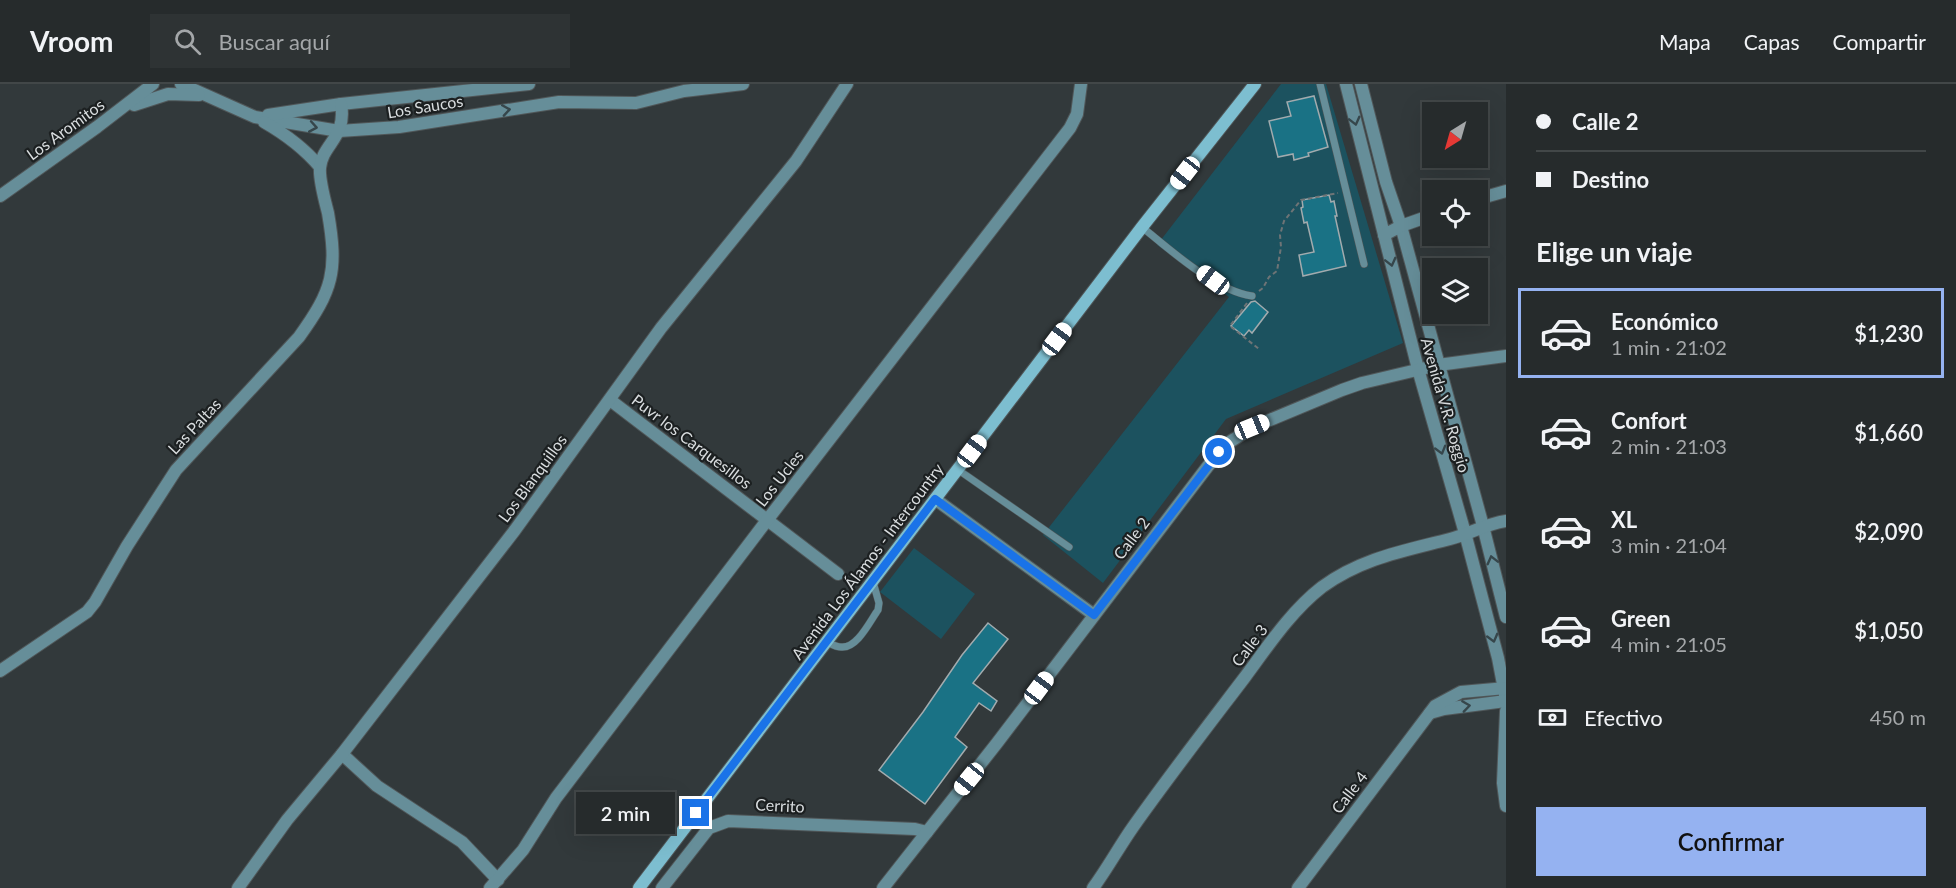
<!DOCTYPE html>
<html lang="es">
<meta charset="utf-8">
<style>
body{margin:0;font-family:Lato,sans-serif;background:#2e3334;color:#f1f3f6;height:100vh;display:flex;flex-direction:column;font-size:22px;white-space:nowrap}
*{box-sizing:border-box;margin:0}
p{font-size:20px;color:#a4a7a9}
.icon{flex:none;width:33px;height:33px;fill:none;stroke:currentColor;stroke-width:2;stroke-linecap:round;stroke-linejoin:round}
.map{position:relative;flex:1;overflow:hidden}
.panel{display:flex;flex-direction:column;background:#262b2c;width:450px}
.panel>*{flex:none}
.banner{display:grid;align-content:center;height:132px;padding:0 30px;background:#262b2c}
.needle{width:39px;rotate:217deg}
.buttons{position:absolute;left:1422px;top:18px;display:grid;gap:12px}
.buttons a{display:grid;place-items:center;width:66px;height:66px;border-radius:0px;background:#262b2c;box-shadow:0 6px 24px #0002,0 0 0 2px #424748;font-size:30px}
.end{position:absolute;width:27px;height:27px;margin:-14px;border:8px solid #1a73e8;background:#fff;box-shadow:0 0 0 3px #fff}
.from{border-radius:50%}
.bubble{position:absolute;height:42px;border-radius:0px;background:#262b2c;box-shadow:0 6px 24px #0002,0 0 0 2px #424748;font-size:20px;font-weight:600;line-height:42px;text-align:center}
.car{position:absolute;width:18px;height:36px;margin:-18px -9px;border-radius:8px;box-shadow:0 0 4px 2px #0007;background:linear-gradient(#fff 24%,#345 0 40%,#fff 0 76%,#345 0 86%,#fff 0)}
.banner b{display:flex;align-items:center;gap:21px;height:57px;font-size:22px}
.banner b+b{border-top:2px solid #424748}
.banner i{width:15px;height:15px;background:#f1f3f6}
ul{padding:0;list-style:none}
li{display:flex;align-items:center;gap:18px;height:90px;margin:0 12px 9px;padding:0 18px;border:3px solid transparent;border-radius:0px}
li div{flex:1}
li b{display:block;font-size:22px}
li em{font-style:normal;font-weight:600}
li.current{border-color:#95b2f1}
li>.icon{width:54px;height:54px;stroke-width:1.5}
h2{padding:0 30px;font-size:27px;line-height:72px}
.pay{display:flex;align-items:center;gap:15px;height:66px;padding:0 30px;font-size:22px}
.pay p{margin-inline-start:auto}
.cta{display:flex;gap:12px;margin-top:auto;padding:12px 30px}
.cta a{flex:1;height:69px;border-radius:0px;background:#95b2f1;color:#111;font-size:24px;font-weight:600;line-height:69px;text-align:center}
header{display:flex;align-items:center;gap:36px;box-sizing:border-box;height:84px;padding:0 30px;background:#262b2c;border-bottom:2px solid #424748}
header strong{font-size:28px}
nav{display:flex;gap:33px;margin-inline-start:auto;font-size:21px}
.search{width:420px;height:54px;background:#2e3334;display:flex;align-items:center;gap:15px;box-sizing:border-box;padding:0 21px;border-radius:0px;color:#a4a7a9;font-size:22px}
main{display:flex;flex:1;min-height:0}
.map>svg:first-child{display:block}
.green{fill:#1c525f}
.building{fill:#1a7285;stroke:#a2abae;stroke-width:1.5}
.lines{fill:none;stroke-linecap:round;stroke-linejoin:round}
.lane-casing{stroke:#505759;stroke-width:8}
.street-casing{stroke:#505759;stroke-width:14}
.secondary-casing{stroke:#505759;stroke-width:14}
.path{stroke:#6e7476;stroke-width:2;stroke-dasharray:4.5 3;stroke-linecap:butt}
.lane{stroke:#668e99;stroke-width:7}
.street{stroke:#668e99;stroke-width:12}
.secondary{stroke:#7dbed0;stroke-width:12}
.oneway{stroke:#36464b}
.route{stroke:#1a73e8;stroke-width:8}
.labels{text-anchor:middle;dominant-baseline:central;stroke-width:4.5;stroke-linejoin:round;paint-order:stroke}
.street-label{font-size:16px;fill:#d9dddf;stroke:#1c2021}
</style>
<header>
<strong>Vroom</strong>
<div class="search"><svg class="icon" aria-label="search" viewBox="0 0 24 24"><circle cx="10" cy="10" r="6"/><path d="M15 15l6 6"/></svg>Buscar aquí</div>
<nav><a>Mapa</a><a>Capas</a><a>Compartir</a></nav>
</header>
<main>
<div class="map">
<svg width="1506" height="804" viewBox="0 0 1506 804">
<rect width="100%" height="100%" fill="#32393b"/>
<!-- green -->
<g class="green">
<path d="M1281,0H1326L1403,259L1226,335L1103,499L1043,451L1229,213L1157,161Z"/>
<path d="M914,464L975,510L941,555L880,508Z"/>
</g>
<!-- building -->
<g class="building">
<path d="M1314,12L1328,63L1308,69L1309,72L1294,76L1293,70L1278,73L1269,37L1291,32L1287,18Z"/>
<path d="M1329,111L1331,118L1334,117L1337,132H1335L1346,182L1303,192L1299,171L1314,168L1307,138L1304,139L1301,124L1303,123L1302,116Z"/>
<path d="M1255,217L1268,228L1252,249L1249,246L1244,252L1231,242L1251,218Z"/>
<path d="M988,539L1008,555L973,599L997,617L991,627L979,619L955,653L967,663L925,720L879,686L923,628L962,571Z"/>
</g>
<g class="lines">
<!-- lane casing -->
<g class="lane-casing">
<g id="lane">
<path d="M1320,0L1364,180"/>
<path d="M1142,143C1170,166 1216,207 1252,212"/>
<path d="M957,385L1069,463"/>
<path d="M827,558C831,560 836,563 841,563C857,565 870,537 878,526L879,519L873,498"/>
</g>
</g>
<!-- street casing -->
<g class="street-casing">
<g id="street">
<path d="M181,0L255,33L339,47L399,43L559,18L636,19L684,7L743,0"/>
<path d="M1346,0L1418,285L1465,449L1498,574L1506,616"/>
<path d="M1361,0L1386,98L1401,142L1483,442L1506,533"/>
<path d="M134,21L168,10L199,11"/>
<path d="M268,31L341,20L529,0"/>
<path d="M264,38C285,50 304,64 320,83"/>
<path d="M0,112L97,43L153,0"/>
<path d="M1478,115L1506,107"/>
<path d="M1384,151L1401,142L1432,131"/>
<path d="M610,316L838,490"/>
<path d="M935,415L1094,531"/>
<path d="M0,587L87,528L95,518L127,462L176,386L299,253C333,206 338,187 328,129C325,117 319,96 320,84C322,60 347,54 341,20"/>
<path d="M1506,627L1503,699L1506,722"/>
<path d="M1430,629L1444,625L1506,617"/>
<path d="M342,670L377,702L462,758L498,796"/>
<path d="M238,804L287,736L342,670L515,446L661,244L796,77L847,0"/>
<path d="M490,804L523,766L556,714L768,435L1070,44L1077,30L1081,0"/>
<path d="M662,804L709,744L728,737L915,745L927,748"/>
<path d="M883,804L997,659L1208,382L1228,359L1253,343L1342,306L1362,299L1438,281L1506,272"/>
<path d="M1093,804C1107,785 1119,763 1133,743C1169,692 1207,643 1245,593C1268,562 1291,527 1322,503C1362,474 1404,467 1450,455C1469,450 1486,440 1506,437"/>
<path d="M1298,804L1435,622L1461,608L1506,604"/>
</g>
</g>
<!-- secondary casing -->
<g class="secondary-casing">
<path id="secondary" d="M639,804L1142,143L1255,0"/>
</g>
<!-- path -->
<g class="path">
<path d="M1259,207L1263,204L1269,193L1277,187L1281,163L1280,151L1284,137L1301,116L1338,109"/>
<path d="M1247,219L1230,242L1259,265"/>
</g>
<!-- lane -->
<use href="#lane" class="lane"/>
<!-- street -->
<use href="#street" class="street"/>
<!-- secondary -->
<use href="#secondary" class="secondary"/>
</g>
<!-- one-way arrows -->
<defs><path id="oneway-chevron" d="M-2-3.5L2.5 0L-2 3.5" fill="none" stroke-width="1.6" stroke-linecap="round" stroke-linejoin="round" transform="scale(1.5)"/></defs>
<g class="oneway">
<use href="#oneway-chevron" transform="translate(506 26) rotate(-9)"/>
<use href="#oneway-chevron" transform="translate(1355 37) rotate(76)"/>
<use href="#oneway-chevron" transform="translate(313 43) rotate(10)"/>
<use href="#oneway-chevron" transform="translate(1391 178) rotate(76)"/>
<use href="#oneway-chevron" transform="translate(1441 366) rotate(74)"/>
<use href="#oneway-chevron" transform="translate(1492 476) rotate(-104)"/>
<use href="#oneway-chevron" transform="translate(1493 554) rotate(75)"/>
<use href="#oneway-chevron" transform="translate(1466 622) rotate(-8)"/>
</g>
<g class="lines">
<!-- route -->
<path class="route" d="M696,729L935,415L1094,531L1219,368"/>
</g>
<g class="labels">
<!-- street labels -->
<g class="street-label">
<text transform="translate(425 22) rotate(-9)">Los Saucos</text>
<text transform="translate(65 45) rotate(-36)">Los Aromitos</text>
<text transform="translate(1446 321) rotate(74)">Avenida V.R. Roggio</text>
<text transform="translate(194 342) rotate(-47)">Las Paltas</text>
<text transform="translate(692 357) rotate(37)">Puvr los Carquesillos</text>
<text transform="translate(532 394) rotate(-54)">Los Blanquillos</text>
<text transform="translate(779 394) rotate(-52)">Los Ucles</text>
<text transform="translate(1131 454) rotate(-53)">Calle 2</text>
<text transform="translate(867 477) rotate(-53)">Avenida Los Álamos - Intercountry</text>
<text transform="translate(1249 561) rotate(-53)">Calle 3</text>
<text transform="translate(1349 708) rotate(-53)">Calle 4</text>
<text transform="translate(780 721) rotate(3)">Cerrito</text>
</g>
</g>
</svg>
<div class="buttons">
<a><svg class="needle" viewBox="-14 -14 28 28"><path d="M0-13l5 13h-10z" fill="#e53935"/><path d="M0 13l5-13h-10z" fill="#a4a7a9"/></svg></a>
<a><svg class="icon" aria-label="locate" viewBox="0 0 24 24"><circle cx="12" cy="12" r="6"/><path d="M12 2v4M12 18v4M2 12h4M18 12h4"/></svg></a>
<a><svg class="icon" aria-label="layers" viewBox="0 0 24 24"><path d="M12 4l9 5-9 5-9-5zM3 14l9 5 9-5"/></svg></a>
</div>
<i class="end from" style="left:1219px;top:368px"></i>
<i class="end" style="left:696px;top:729px"></i>
<div class="bubble" style="left:576px;top:708px;width:99px">2 min</div>
<i class="car" style="left:1185px;top:89px;rotate:218deg"></i>
<i class="car" style="left:1213px;top:196px;rotate:307deg"></i>
<i class="car" style="left:1057px;top:255px;rotate:37deg"></i>
<i class="car" style="left:1252px;top:343px;rotate:68deg"></i>
<i class="car" style="left:972px;top:367px;rotate:37deg"></i>
<i class="car" style="left:1039px;top:604px;rotate:37deg"></i>
<i class="car" style="left:969px;top:695px;rotate:219deg"></i>
</div>
<section class="panel">
<div class="banner">
<b><i class="from"></i>Calle 2</b>
<b><i></i>Destino</b>
</div>
<h2>Elige un viaje</h2>
<ul>
<li class="current"><svg class="icon" aria-label="car" viewBox="0 0 24 24"><path d="M5 17H2v-5l4-1 3-4h7l3 4 3 1v5h-3M9 17h6M6 11h13"/><circle cx="7" cy="17" r="2"/><circle cx="17" cy="17" r="2"/></svg><div><b>Económico</b><p>1 min · 21:02</p></div><em>$1,230</em></li>
<li><svg class="icon" aria-label="car" viewBox="0 0 24 24"><path d="M5 17H2v-5l4-1 3-4h7l3 4 3 1v5h-3M9 17h6M6 11h13"/><circle cx="7" cy="17" r="2"/><circle cx="17" cy="17" r="2"/></svg><div><b>Confort</b><p>2 min · 21:03</p></div><em>$1,660</em></li>
<li><svg class="icon" aria-label="car" viewBox="0 0 24 24"><path d="M5 17H2v-5l4-1 3-4h7l3 4 3 1v5h-3M9 17h6M6 11h13"/><circle cx="7" cy="17" r="2"/><circle cx="17" cy="17" r="2"/></svg><div><b>XL</b><p>3 min · 21:04</p></div><em>$2,090</em></li>
<li><svg class="icon" aria-label="car" viewBox="0 0 24 24"><path d="M5 17H2v-5l4-1 3-4h7l3 4 3 1v5h-3M9 17h6M6 11h13"/><circle cx="7" cy="17" r="2"/><circle cx="17" cy="17" r="2"/></svg><div><b>Green</b><p>4 min · 21:05</p></div><em>$1,050</em></li>
</ul>
<div class="pay"><svg class="icon" aria-label="cash" viewBox="0 0 24 24"><path d="M3 7h18v10H3z"/><circle cx="12" cy="12" r="2"/></svg>Efectivo<p>450 m</p></div>
<div class="cta"><a>Confirmar</a></div>
</section>
</main>
